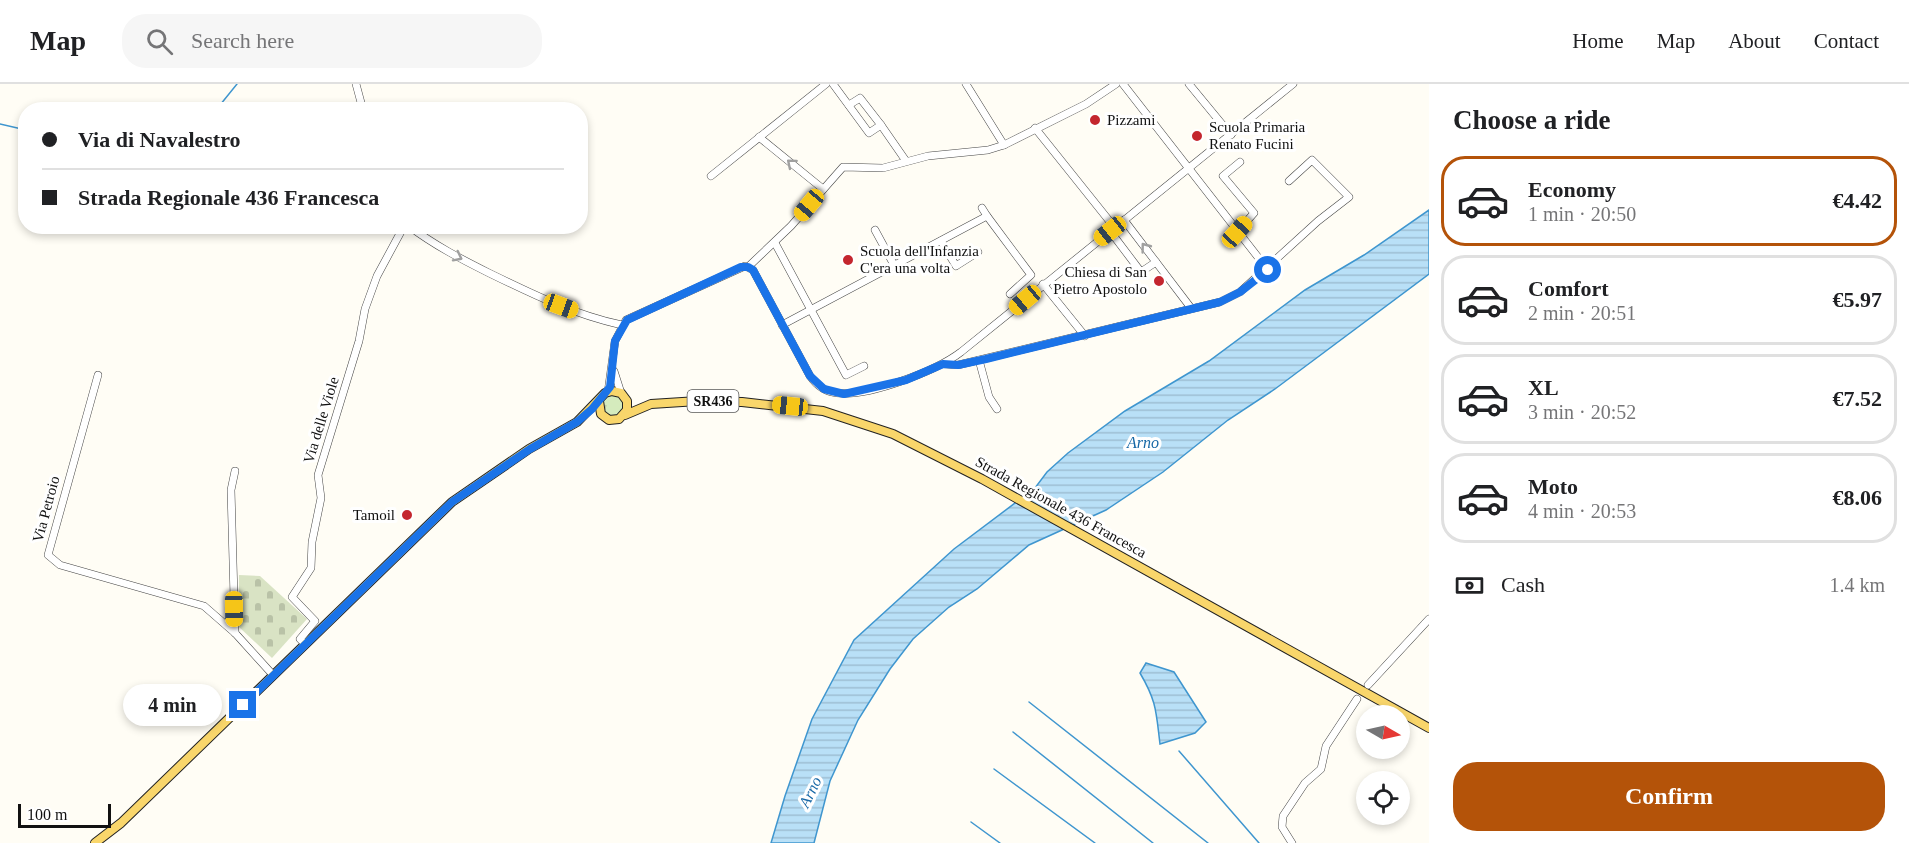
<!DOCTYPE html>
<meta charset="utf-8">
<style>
body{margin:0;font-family:"Times New Roman",serif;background:#f6f6f6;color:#202124;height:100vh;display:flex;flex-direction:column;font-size:22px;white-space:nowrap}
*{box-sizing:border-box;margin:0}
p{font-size:20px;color:#757577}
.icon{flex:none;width:33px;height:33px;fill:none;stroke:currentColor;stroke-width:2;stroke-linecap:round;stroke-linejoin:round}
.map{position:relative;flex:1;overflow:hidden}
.drawer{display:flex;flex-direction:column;background:#fff;width:480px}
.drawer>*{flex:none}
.guide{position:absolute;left:18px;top:18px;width:570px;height:132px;border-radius:24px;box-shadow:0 3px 9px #0003;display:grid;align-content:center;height:132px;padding:0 24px;background:#fff}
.needle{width:39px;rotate:99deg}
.fabs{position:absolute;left:1356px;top:621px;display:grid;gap:12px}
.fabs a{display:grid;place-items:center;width:54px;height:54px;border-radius:50%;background:#fff;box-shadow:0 3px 9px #0003;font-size:30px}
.scale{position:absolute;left:18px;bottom:15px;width:93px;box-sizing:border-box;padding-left:6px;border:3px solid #111;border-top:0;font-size:16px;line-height:21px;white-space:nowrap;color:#111;-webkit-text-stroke:4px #fff;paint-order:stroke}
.end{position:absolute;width:27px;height:27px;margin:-14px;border:8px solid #1a73e8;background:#fff;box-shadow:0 0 0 3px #fff}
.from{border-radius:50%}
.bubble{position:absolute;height:42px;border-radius:21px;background:#fff;box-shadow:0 3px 9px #0003;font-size:20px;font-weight:700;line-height:42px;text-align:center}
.car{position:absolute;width:18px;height:36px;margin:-18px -9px;border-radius:8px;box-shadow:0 0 4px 2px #0007;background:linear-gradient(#f5c518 24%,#345 0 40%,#f5c518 0 76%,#345 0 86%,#f5c518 0)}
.guide b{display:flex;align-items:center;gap:21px;height:57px;font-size:22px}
.guide b+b{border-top:2px solid #e0e0e0}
.guide i{width:15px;height:15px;background:#202124}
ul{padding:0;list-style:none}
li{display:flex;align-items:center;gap:18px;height:90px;margin:0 12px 9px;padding:0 12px;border:3px solid #e0e0e0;border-radius:24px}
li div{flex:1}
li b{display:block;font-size:22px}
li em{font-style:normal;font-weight:700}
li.selected{border-color:#b45309}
li>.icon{width:54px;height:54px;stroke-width:1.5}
h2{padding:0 24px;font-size:27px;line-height:72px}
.pay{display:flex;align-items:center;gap:15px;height:66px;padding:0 24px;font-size:22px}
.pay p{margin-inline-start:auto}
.button{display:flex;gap:12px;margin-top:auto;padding:12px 24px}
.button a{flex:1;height:69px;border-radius:24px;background:#b45309;color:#fff;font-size:24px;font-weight:700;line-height:69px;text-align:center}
header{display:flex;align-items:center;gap:36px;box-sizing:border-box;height:84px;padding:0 30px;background:#fff;border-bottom:2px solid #e0e0e0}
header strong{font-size:28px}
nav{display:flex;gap:33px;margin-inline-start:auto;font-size:21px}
.search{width:420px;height:54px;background:#f6f6f6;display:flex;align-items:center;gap:15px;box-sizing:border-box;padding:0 21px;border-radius:24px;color:#757577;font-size:22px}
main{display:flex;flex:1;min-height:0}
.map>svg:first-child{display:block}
.grass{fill:url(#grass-tufts)}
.cemetery{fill:url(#cemetery-stones)}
.water{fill:url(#water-rules);stroke:#3f96cf;stroke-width:1.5}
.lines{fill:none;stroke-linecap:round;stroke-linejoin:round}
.stream{stroke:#3f96cf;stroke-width:1.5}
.minor-casing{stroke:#444;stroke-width:8}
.major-casing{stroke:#222;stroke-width:10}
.minor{stroke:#fff;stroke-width:7}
.major{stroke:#f9d66b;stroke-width:8}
.oneway{stroke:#a0a0a0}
.route{stroke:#1a73e8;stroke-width:8}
.poi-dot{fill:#c4262e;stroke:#fff;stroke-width:2}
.labels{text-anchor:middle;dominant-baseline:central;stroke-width:6;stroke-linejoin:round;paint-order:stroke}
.shield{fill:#fff;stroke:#585858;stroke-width:1.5}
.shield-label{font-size:14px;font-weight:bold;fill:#111}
.poi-label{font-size:15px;fill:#111;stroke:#fff;text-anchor:start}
.street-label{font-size:15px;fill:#111;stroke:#fff}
.water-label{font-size:16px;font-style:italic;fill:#1768a6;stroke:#fff}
</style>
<header>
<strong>Map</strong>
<div class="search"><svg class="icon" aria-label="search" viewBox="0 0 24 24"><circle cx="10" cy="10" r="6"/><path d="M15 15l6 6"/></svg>Search here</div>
<nav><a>Home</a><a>Map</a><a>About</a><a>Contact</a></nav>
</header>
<main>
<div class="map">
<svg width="1429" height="759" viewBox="0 0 1429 759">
<defs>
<pattern id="grass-tufts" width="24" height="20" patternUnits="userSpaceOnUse" patternTransform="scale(1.5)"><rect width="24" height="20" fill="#d5ebbd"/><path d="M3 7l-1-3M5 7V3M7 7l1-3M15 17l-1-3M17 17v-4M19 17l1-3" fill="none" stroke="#b6c8a1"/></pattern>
<pattern id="cemetery-stones" width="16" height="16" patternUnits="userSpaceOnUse" patternTransform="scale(1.5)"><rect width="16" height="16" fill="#d9e3c4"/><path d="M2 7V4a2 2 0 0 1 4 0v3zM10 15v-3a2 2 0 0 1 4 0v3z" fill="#b9c2a7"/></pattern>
<pattern id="water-rules" width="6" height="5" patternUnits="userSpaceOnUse" patternTransform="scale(1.5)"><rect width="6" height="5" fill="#b9e0f7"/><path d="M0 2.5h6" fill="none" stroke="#9ebfd3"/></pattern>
</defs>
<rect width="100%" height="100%" fill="#fffdf5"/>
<!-- grass -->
<circle class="grass" cx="613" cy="322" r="11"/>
<!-- cemetery -->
<path class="cemetery" d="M239,491L260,492L307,535L272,574L239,543Z"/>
<!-- water -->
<g class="water">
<path d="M1429,126V190L1275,305L1228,336L1163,388L1106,426L1029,461L977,505L949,523L913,555L890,585L858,636L830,697L814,759H771L785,712L812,635L854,556L954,465L1035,404L1047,388L1068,369L1125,327L1209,277L1305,206L1364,171Z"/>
<path d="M1146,579L1174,588L1206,638L1195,649L1160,660C1156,628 1157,618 1140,589Z"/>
</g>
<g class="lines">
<!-- stream -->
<g class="stream">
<path d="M216,26L237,0"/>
<path d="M0,40L26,46"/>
<path d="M1029,618L1208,759"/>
<path d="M1013,648L1153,759"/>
<path d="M1179,667L1259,759"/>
<path d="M994,685L1095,759"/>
<path d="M971,738L1000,759"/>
</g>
<!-- minor casing -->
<g class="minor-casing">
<g id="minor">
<path d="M356,0L363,26"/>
<path d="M833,0L869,49L881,41L906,77"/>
<path d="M966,0L1004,61"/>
<path d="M1123,0L1268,186"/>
<path d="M1189,0L1231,51"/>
<path d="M849,21L860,14L881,41"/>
<path d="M1035,44L1115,144"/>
<path d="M759,53L823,105"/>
<path d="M711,92L826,0"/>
<path d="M982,124L987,132"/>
<path d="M1124,136L1191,224"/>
<path d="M409,142C434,161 461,175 489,189C532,210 575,231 622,241"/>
<path d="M875,146L894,181"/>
<path d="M1110,147L1141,188L1156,178"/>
<path d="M1237,148L1254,129L1223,92L1240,78"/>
<path d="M941,157L956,182L978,168"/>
<path d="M775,159L846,291L864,282"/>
<path d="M748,183L791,142L843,83L883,84L928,72L988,66L1004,61L1086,20L1116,0"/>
<path d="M1043,200L1085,252"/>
<path d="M782,241L987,132L1031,191L1010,210"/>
<path d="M979,276L989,313L997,325"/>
<path d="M944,280L958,281L1220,218L1240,208L1318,137L1349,113L1312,76L1289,97"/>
<path d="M614,287L621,309"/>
<path d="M98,291L48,471L60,481L204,522L235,549L273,591"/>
<path d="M608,308L615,257L626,236L745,182L753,186L810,292C817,302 825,308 837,309C868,313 936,287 961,268L1293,0"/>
<path d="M235,549L231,406L235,387"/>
<path d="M305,560L300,555L315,537L292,513L311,484L312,458L321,414L318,391L359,257L365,225L377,192L404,142"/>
<path d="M1368,601L1429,535"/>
<path d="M1292,759L1282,743L1283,732L1305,699L1321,685L1326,662L1357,615"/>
</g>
</g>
<!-- major casing -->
<g class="major-casing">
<g id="major">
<path d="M625,331L651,320L698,317L742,318L823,327L893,350L982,395L1429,644"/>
<path d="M95,759L121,739L452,418L529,365L577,338L605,309L612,307L621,309L627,317V326L619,335L609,336L601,330L599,317"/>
</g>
</g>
<!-- minor -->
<use href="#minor" class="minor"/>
<!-- major -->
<use href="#major" class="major"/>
</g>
<!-- one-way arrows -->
<defs><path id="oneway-chevron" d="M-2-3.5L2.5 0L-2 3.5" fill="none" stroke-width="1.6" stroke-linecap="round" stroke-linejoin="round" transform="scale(1.5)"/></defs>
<g class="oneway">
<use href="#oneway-chevron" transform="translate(791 79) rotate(-140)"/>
<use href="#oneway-chevron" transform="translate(1145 163) rotate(-127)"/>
<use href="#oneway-chevron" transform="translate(458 173) rotate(27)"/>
</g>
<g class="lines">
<!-- route -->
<path class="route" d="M243,621L452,418L530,365L577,338L592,325L610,303L615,257L627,236L741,183H748L753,186L810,292L824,305L844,310L906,296L943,280L958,281L986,275L1220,218L1240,208L1268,186"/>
</g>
<!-- markers -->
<g class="poi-dot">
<circle cx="1095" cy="36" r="6"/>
<circle cx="1197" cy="52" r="6"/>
<circle cx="848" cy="176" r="6"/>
<circle cx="1159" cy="197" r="6"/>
<circle cx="407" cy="431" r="6"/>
</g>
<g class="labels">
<!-- shield labels -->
<rect class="shield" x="687.5" y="306" width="51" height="22" rx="4.5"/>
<g class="shield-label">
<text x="713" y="317">SR436</text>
</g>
<!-- poi labels -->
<g class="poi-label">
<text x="1107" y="36">Pizzami</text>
<text x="1209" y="43">Scuola Primaria<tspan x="1209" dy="17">Renato Fucini</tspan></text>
<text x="860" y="167">Scuola dell'Infanzia<tspan x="860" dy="17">C'era una volta</tspan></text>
<text x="1147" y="188" text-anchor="end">Chiesa di San<tspan x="1147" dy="17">Pietro Apostolo</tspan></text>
<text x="395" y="431" text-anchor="end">Tamoil</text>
</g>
<!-- street labels -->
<g class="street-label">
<text transform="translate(321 336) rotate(-73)">Via delle Viole</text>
<text transform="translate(1061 423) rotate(29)">Strada Regionale 436 Francesca</text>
<text transform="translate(46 425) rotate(-75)">Via Petroio</text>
</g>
<!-- water labels -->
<g class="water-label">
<text x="1143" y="358">Arno</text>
<text transform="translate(810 708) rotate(-64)">Arno</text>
</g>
</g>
</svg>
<div class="fabs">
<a><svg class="needle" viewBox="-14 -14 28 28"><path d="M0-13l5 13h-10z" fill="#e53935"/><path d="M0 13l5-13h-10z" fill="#757577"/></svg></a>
<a><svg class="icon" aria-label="locate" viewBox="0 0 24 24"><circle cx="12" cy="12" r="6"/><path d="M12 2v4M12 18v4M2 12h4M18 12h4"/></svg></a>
</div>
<div class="scale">100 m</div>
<i class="end from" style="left:1268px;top:186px"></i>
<i class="end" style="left:243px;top:621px"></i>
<div class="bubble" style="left:123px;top:600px;width:99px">4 min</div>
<i class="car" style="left:809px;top:121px;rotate:220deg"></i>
<i class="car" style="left:1110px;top:147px;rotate:232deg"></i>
<i class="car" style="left:1237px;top:148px;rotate:42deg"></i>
<i class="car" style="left:1025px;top:216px;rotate:230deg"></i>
<i class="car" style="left:561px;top:222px;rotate:110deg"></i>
<i class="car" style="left:790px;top:322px;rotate:276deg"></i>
<i class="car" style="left:234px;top:525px;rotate:179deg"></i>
<div class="guide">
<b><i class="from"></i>Via di Navalestro</b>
<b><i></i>Strada Regionale 436 Francesca</b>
</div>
</div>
<section class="drawer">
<h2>Choose a ride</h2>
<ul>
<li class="selected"><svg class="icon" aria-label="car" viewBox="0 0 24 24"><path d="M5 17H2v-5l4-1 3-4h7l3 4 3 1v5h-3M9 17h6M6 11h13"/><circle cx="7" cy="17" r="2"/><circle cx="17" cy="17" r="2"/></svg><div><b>Economy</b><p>1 min · 20:50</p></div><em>€4.42</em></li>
<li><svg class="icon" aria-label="car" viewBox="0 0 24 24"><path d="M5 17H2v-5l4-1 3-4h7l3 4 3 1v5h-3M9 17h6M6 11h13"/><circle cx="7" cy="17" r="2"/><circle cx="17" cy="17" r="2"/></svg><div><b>Comfort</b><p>2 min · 20:51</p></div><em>€5.97</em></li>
<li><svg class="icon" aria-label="car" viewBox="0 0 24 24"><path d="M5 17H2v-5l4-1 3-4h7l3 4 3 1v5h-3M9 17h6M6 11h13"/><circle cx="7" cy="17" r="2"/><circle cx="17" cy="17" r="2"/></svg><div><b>XL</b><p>3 min · 20:52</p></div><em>€7.52</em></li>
<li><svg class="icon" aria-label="car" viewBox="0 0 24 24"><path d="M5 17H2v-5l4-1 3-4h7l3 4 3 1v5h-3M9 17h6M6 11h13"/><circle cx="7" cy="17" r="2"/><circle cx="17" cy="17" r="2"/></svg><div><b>Moto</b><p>4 min · 20:53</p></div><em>€8.06</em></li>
</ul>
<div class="pay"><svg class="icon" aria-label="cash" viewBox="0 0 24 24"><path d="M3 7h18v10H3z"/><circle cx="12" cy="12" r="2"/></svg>Cash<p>1.4 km</p></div>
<div class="button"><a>Confirm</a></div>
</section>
</main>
